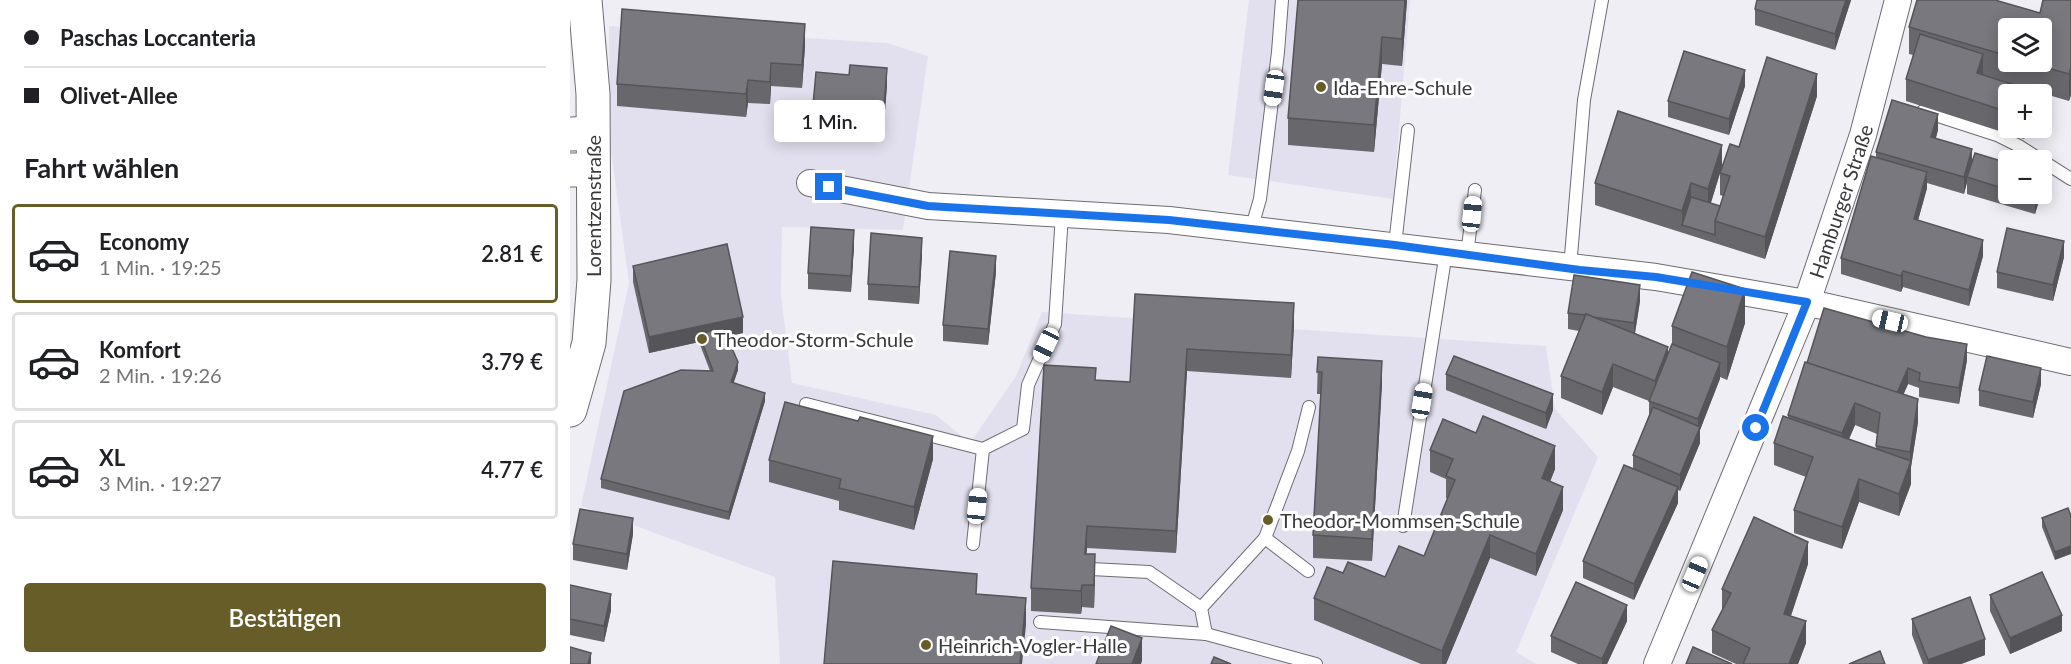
<!DOCTYPE html>
<html lang="de">
<meta charset="utf-8">
<style>
body{margin:0;font-family:Lato,sans-serif;background:#f2f2f2;color:#202124;height:100vh;display:flex;flex-direction:column;font-size:22px;white-space:nowrap}
*{box-sizing:border-box;margin:0}
p{font-size:20px;color:#757577}
.icon{flex:none;width:33px;height:33px;fill:none;stroke:currentColor;stroke-width:2;stroke-linecap:round;stroke-linejoin:round}
.map{position:relative;flex:1;overflow:hidden}
.side{display:flex;flex-direction:column;background:#fff;width:570px}
.side>*{flex:none}
.banner{display:grid;align-content:center;height:132px;padding:0 24px;background:#fff}
.fabs{position:absolute;left:1428px;top:18px;display:grid;gap:12px}
.fabs a{display:grid;place-items:center;width:54px;height:54px;border-radius:6px;background:#fff;box-shadow:0 3px 15px #0003;font-size:30px}
.end{position:absolute;width:27px;height:27px;margin:-14px;border:8px solid #1a73e8;background:#fff;box-shadow:0 0 0 3px #fff}
.from{border-radius:50%}
.bubble{position:absolute;height:42px;border-radius:6px;background:#fff;box-shadow:0 3px 15px #0003;font-size:20px;font-weight:600;line-height:42px;text-align:center}
.car{position:absolute;width:18px;height:36px;margin:-18px -9px;border-radius:8px;box-shadow:0 0 4px 2px #0007;background:linear-gradient(#fff 24%,#345 0 40%,#fff 0 76%,#345 0 86%,#fff 0)}
.banner b{display:flex;align-items:center;gap:21px;height:57px;font-size:22px}
.banner b+b{border-top:2px solid #e0e0e0}
.banner i{width:15px;height:15px;background:#202124}
ul{padding:0;list-style:none}
li{display:flex;align-items:center;gap:18px;height:99px;margin:0 12px 9px;padding:0 12px;border:3px solid #e0e0e0;border-radius:6px}
li div{flex:1}
li b{display:block;font-size:22px}
li em{font-style:normal;font-weight:600}
li.selected{border-color:#665d29}
li>.icon{width:54px;height:54px;stroke-width:1.5}
h2{padding:0 24px;font-size:27px;line-height:72px}
.primary-button{display:flex;gap:12px;margin-top:auto;padding:12px 24px}
.primary-button a{flex:1;height:69px;border-radius:6px;background:#665d29;color:#fff;font-size:24px;font-weight:600;line-height:69px;text-align:center}
main{display:flex;flex:1;min-height:0}
.map>svg:first-child{display:block}
.built{fill:#e2e0ee}
.lines{fill:none;stroke-linecap:round;stroke-linejoin:round}
.lane-casing{stroke:#6d6c72;stroke-width:14}
.street-casing{stroke:#6d6c72;stroke-width:28}
.secondary-casing{stroke:#6d6c72;stroke-width:35}
.primary-casing{stroke:#6d6c72;stroke-width:35}
.lane{stroke:#fff;stroke-width:12}
.street{stroke:#fff;stroke-width:26}
.secondary{stroke:#fff;stroke-width:33}
.primary{stroke:#fff;stroke-width:33}
.wall{fill:#68676c;fill-rule:evenodd}
.shaded-wall{fill:#555458}
.building{fill:#79787e;stroke:#555458;stroke-width:1.5}
.route{stroke:#1a73e8;stroke-width:8}
.poi-dot{fill:#665d29;stroke:#fff;stroke-width:2}
.labels{text-anchor:middle;dominant-baseline:central;stroke-width:6;stroke-linejoin:round;paint-order:stroke}
.poi-label{font-size:20px;fill:#3a393c;stroke:#fff;text-anchor:start}
.street-label{font-size:20px;fill:#3a393c;stroke:#fff}
</style>
<main>
<section class="side">
<div class="banner">
<b><i class="from"></i>Paschas Loccanteria</b>
<b><i></i>Olivet-Allee</b>
</div>
<h2>Fahrt wählen</h2>
<ul>
<li class="selected"><svg class="icon" aria-label="car" viewBox="0 0 24 24"><path d="M5 17H2v-5l4-1 3-4h7l3 4 3 1v5h-3M9 17h6M6 11h13"/><circle cx="7" cy="17" r="2"/><circle cx="17" cy="17" r="2"/></svg><div><b>Economy</b><p>1 Min. · 19:25</p></div><em>2.81 €</em></li>
<li><svg class="icon" aria-label="car" viewBox="0 0 24 24"><path d="M5 17H2v-5l4-1 3-4h7l3 4 3 1v5h-3M9 17h6M6 11h13"/><circle cx="7" cy="17" r="2"/><circle cx="17" cy="17" r="2"/></svg><div><b>Komfort</b><p>2 Min. · 19:26</p></div><em>3.79 €</em></li>
<li><svg class="icon" aria-label="car" viewBox="0 0 24 24"><path d="M5 17H2v-5l4-1 3-4h7l3 4 3 1v5h-3M9 17h6M6 11h13"/><circle cx="7" cy="17" r="2"/><circle cx="17" cy="17" r="2"/></svg><div><b>XL</b><p>3 Min. · 19:27</p></div><em>4.77 €</em></li>
</ul>
<div class="primary-button"><a>Bestätigen</a></div>
</section>
<div class="map">
<svg width="1501" height="664" viewBox="0 0 1501 664">
<rect width="100%" height="100%" fill="#efeef5"/>
<!-- built -->
<g class="built">
<path d="M679,0H840L823,199L658,175Z"/>
<path d="M39,26L317,43L358,56L333,230L212,227L211,295L222,383L366,415L400,443L446,376L472,312L976,346L985,409L1028,457L946,652L966,664H210L205,577L11,506L59,283L40,143Z"/>
</g>
<g class="lines">
<!-- lane casing -->
<g class="lane-casing">
<g id="lane">
<path d="M1353,111L1427,135L1449,146L1501,179"/>
<path d="M681,230L690,199L708,52L712,0"/>
<path d="M825,245L838,130"/>
<path d="M897,255L905,190"/>
<path d="M1000,268L1014,100L1032,0"/>
<path d="M236,404L413,449"/>
<path d="M833,526L876,252"/>
<path d="M695,538L738,571"/>
<path d="M403,544L413,449L453,429L458,385L485,324L492,214"/>
<path d="M521,569L579,572L631,608"/>
<path d="M470,622L636,634L746,664"/>
<path d="M636,634L631,608L695,538L728,451L739,407"/>
</g>
</g>
<!-- street casing -->
<g class="street-casing">
<g id="street">
<path d="M240,183L358,206L599,220L1086,277L1253,306L1501,362"/>
<path id="s1" d="M1087,664L1237,302L1293,135L1328,0"/>
</g>
</g>
<!-- secondary casing -->
<g class="secondary-casing">
<g id="secondary">
<path d="M0,134L22,133"/>
<path d="M0,170H21"/>
</g>
</g>
<!-- primary casing -->
<g class="primary-casing">
<path id="primary" d="M0,410L19,343L24,280L23,94L15,0"/>
</g>
<!-- lane -->
<use href="#lane" class="lane"/>
<!-- street -->
<use href="#street" class="street"/>
<!-- secondary -->
<use href="#secondary" class="secondary"/>
<!-- primary -->
<use href="#primary" class="primary"/>
</g>
<!-- wall -->
<g class="wall">
<path d="M837,0L832,66L812,64L804,152L718,145V118Z"/>
<path d="M1187,0H1281L1265,50L1185,25V9Z"/>
<path d="M1501,0V95L1499,101L1454,88L1463,94H1438V128H1458L1454,139L1336,101V79L1343,55L1339,54V27L1470,13ZM1438,28L1472,62H1438Z"/>
<path d="M235,46L232,88L201,86L200,104L178,103L176,117L47,106V84Z"/>
<path d="M317,85L313,135L276,133V123L243,121V105Z"/>
<path d="M1175,86L1159,135L1098,117V101Z"/>
<path d="M1247,96L1195,259L1025,205V183L1152,167L1169,147ZM1150,173V195L1153,196L1150,206L1141,203Z"/>
<path d="M1368,130L1366,138L1402,162L1438,163V194H1471L1465,214L1397,194V182L1394,194L1357,183V188L1348,220L1413,256L1399,306L1333,287L1331,292L1271,274V258L1306,157V152Z"/>
<path d="M284,246L281,292L238,289V273Z"/>
<path d="M352,254L349,304L298,300V284Z"/>
<path d="M1494,257L1483,301L1427,288V272Z"/>
<path d="M63,266L173,333L157,336L168,370L163,383L195,401L159,520L31,488V479L140,371L129,342L79,353L63,282Z"/>
<path d="M426,272L418,345L373,341V325Z"/>
<path d="M565,294L724,325L721,378L617,371L606,553L517,548L516,554L525,576L524,608L512,607L511,614L461,611V588L560,382Z"/>
<path d="M1070,301L1065,333L1098,353L1102,344V326L1175,323L1157,380L1150,377L1130,430V443L1110,491L1108,490V503L1064,600L1013,578V561L1063,469V455L1079,415V401L1043,387L1032,415L991,398V376L1009,331L998,329V313Z"/>
<path d="M748,357L812,383L802,561L743,558V535L751,394H747Z"/>
<path d="M1397,360L1389,404L1349,397V388L1338,384L1333,395L1348,422L1341,467V484L1329,516L1289,502L1272,549L1224,533V510L1236,477L1204,465V443L1218,418V415L1237,363ZM1285,425L1307,434L1306,449L1279,439Z"/>
<path d="M876,374L983,410L976,429L876,390Z"/>
<path d="M1471,384L1463,418L1409,406V390Z"/>
<path d="M860,450L985,469L980,482L993,510L966,576L920,558L876,664H851L744,620V598L773,573L815,577L854,556L878,499L876,498V479L860,472Z"/>
<path d="M363,459L344,530L269,510V501L199,482V460Z"/>
<path d="M1501,516L1485,560L1472,527V518Z"/>
<path d="M63,534L57,570L3,560V544Z"/>
<path d="M1238,564L1221,616L1236,643L1228,664H1166L1142,653V630L1152,610V589Z"/>
<path d="M0,585L41,610L34,642L0,635Z"/>
<path d="M1420,595L1492,631L1440,654L1420,611Z"/>
<path d="M1342,619L1415,655L1391,664H1353L1342,635Z"/>
<path d="M1057,621L1037,664H1008L981,652V636Z"/>
</g>
<!-- shaded-wall -->
<g class="shaded-wall">
<path d="M835,0H837L832,66V39Z"/>
<path d="M1276,0H1281L1265,50V34Z"/>
<path d="M235,24V46L232,88V65Z"/>
<path d="M812,37V64L804,152V125Z"/>
<path d="M1413,54V77L1407,73Z"/>
<path d="M201,63V86L200,104V82Z"/>
<path d="M1501,67V95L1499,101V74Z"/>
<path d="M317,68V85L313,135V119Z"/>
<path d="M1175,70V86L1159,135V119Z"/>
<path d="M1247,74V96L1195,259V237Z"/>
<path d="M178,80V103L176,117V94Z"/>
<path d="M1368,114V130L1361,153V137Z"/>
<path d="M1454,128H1458L1454,139Z"/>
<path d="M1152,145V167L1138,211V189Z"/>
<path d="M1402,149V165L1397,177V182L1394,194V177Z"/>
<path d="M1357,172V188L1344,235V219Z"/>
<path d="M1121,183V205L1112,225V211Z"/>
<path d="M1466,194H1471L1465,214V198Z"/>
<path d="M284,230V246L281,292V276Z"/>
<path d="M352,238V254L349,304V287Z"/>
<path d="M1413,240V256L1399,306V290Z"/>
<path d="M1494,241V257L1483,301V285Z"/>
<path d="M426,256V272L418,345V329Z"/>
<path d="M1333,271V287L1331,292V276Z"/>
<path d="M1070,285V301L1064,339V323Z"/>
<path d="M1175,289V323L1157,380V347Z"/>
<path d="M724,303V325L721,378V355Z"/>
<path d="M173,317V333L132,342L129,334V342L79,353V337Z"/>
<path d="M1397,344V360L1389,404V388Z"/>
<path d="M1098,347V369L1085,403V381Z"/>
<path d="M617,349V371L606,553V531Z"/>
<path d="M812,361V383L802,561V539Z"/>
<path d="M168,362V370L161,391V382Z"/>
<path d="M1150,363V379L1130,430V443L1110,491V475L1128,432V419Z"/>
<path d="M1043,364V387L1032,415V392Z"/>
<path d="M1338,368V384L1325,414V398Z"/>
<path d="M1471,368V384L1463,418V402Z"/>
<path d="M195,393V401L159,520V512Z"/>
<path d="M983,394V410L976,429V413Z"/>
<path d="M1348,399V422L1341,467V484L1329,516V494L1340,465V452Z"/>
<path d="M1285,403V425L1272,455V433Z"/>
<path d="M363,436V459L344,530V507Z"/>
<path d="M985,446V469L972,501V478Z"/>
<path d="M1289,479V502L1272,549V527Z"/>
<path d="M993,487V510L966,576V554Z"/>
<path d="M1108,487V503L1064,600V584Z"/>
<path d="M63,518V534L57,570V554Z"/>
<path d="M517,526V548L515,576V554Z"/>
<path d="M920,535V558L876,664H872V651Z"/>
<path d="M1238,542V564L1214,636V614Z"/>
<path d="M1501,546V554L1485,560V552Z"/>
<path d="M525,554V576L524,608V585Z"/>
<path d="M512,585V607L511,614V591Z"/>
<path d="M41,594V610L34,642V626Z"/>
<path d="M456,598V625L452,664H450Z"/>
<path d="M1057,605V621L1037,664H1032V659Z"/>
<path d="M1492,615V631L1440,654V638Z"/>
<path d="M1236,621V643L1228,664H1219Z"/>
<path d="M572,638V661L571,664H562Z"/>
<path d="M1415,639V655L1391,664H1358V660Z"/>
<path d="M21,653V664H18Z"/>
</g>
<!-- building -->
<g class="building">
<path d="M728,0H835L832,39L812,37L804,125L718,118Z"/>
<path d="M1187,0H1276L1265,34L1185,9Z"/>
<path d="M1347,0H1425L1470,13L1473,0H1501V67L1499,74L1457,62H1472V28H1438V56L1339,27Z"/>
<path d="M52,9L235,24L232,65L201,63L200,82L178,80L176,94L47,84Z"/>
<path d="M1350,34L1413,54L1407,73L1463,91L1462,94H1438V112L1336,79Z"/>
<path d="M1114,51L1175,70L1159,119L1098,101Z"/>
<path d="M1197,57L1247,74L1195,237L1145,221L1160,176L1150,173L1160,144L1169,147Z"/>
<path d="M280,65L317,68L313,119L276,117L277,107L243,105L246,72L279,75Z"/>
<path d="M1322,100L1368,114L1361,137L1402,149L1394,177L1306,152Z"/>
<path d="M1048,111L1152,145L1138,189L1121,183L1112,211L1025,183Z"/>
<path d="M1405,153L1438,163V190L1397,177Z"/>
<path d="M1301,156L1357,172L1344,219L1413,240L1399,290L1333,271L1331,276L1271,258Z"/>
<path d="M1449,194H1466L1465,198Z"/>
<path d="M1121,197L1150,206L1145,221V235L1112,225Z"/>
<path d="M241,227L284,230L281,276L238,273Z"/>
<path d="M1437,228L1494,241L1483,285L1427,272Z"/>
<path d="M301,233L352,238L349,287L298,284Z"/>
<path d="M157,244L173,317L79,337L63,266Z"/>
<path d="M380,251L426,256L418,329L373,325Z"/>
<path d="M1122,272L1175,289L1157,347L1102,326Z"/>
<path d="M1004,275L1070,285L1064,323L1023,317L1016,314L1015,315L998,313Z"/>
<path d="M565,294L724,303L721,355L617,349L606,531L517,526L515,554H525L524,585H512L511,591L461,588L474,365L526,368L525,380L560,382Z"/>
<path d="M1254,308L1356,337L1397,344L1389,388L1349,381L1350,373L1338,368L1327,393L1237,363Z"/>
<path d="M1016,314L1098,347L1085,381L1043,364L1032,392L991,376Z"/>
<path d="M153,328L168,362L161,382L195,393L159,512L31,479L54,391L111,370L143,371L129,334Z"/>
<path d="M1102,344L1150,363L1128,419L1079,401Z"/>
<path d="M884,356L983,394L976,413L876,374Z"/>
<path d="M1417,356L1471,368L1463,402L1409,390Z"/>
<path d="M748,357L812,361L802,539L743,535L752,372H747Z"/>
<path d="M1235,362L1348,399L1340,452L1306,446L1310,413L1285,403L1272,433L1218,415Z"/>
<path d="M215,402L288,421L290,417L363,436L344,507L269,488L271,479L199,460Z"/>
<path d="M1083,407L1130,427L1110,475L1063,455Z"/>
<path d="M913,416L985,446L972,478L993,487L966,554L920,535L872,651L744,598L757,567L773,573L778,562L815,577L829,546L854,556L885,480L876,476L883,459L860,450L873,419L906,433Z"/>
<path d="M1213,416L1341,461L1329,494L1289,479L1272,527L1224,510L1243,457L1204,443Z"/>
<path d="M1054,465L1108,487L1064,584L1013,561Z"/>
<path d="M1498,508L1501,516V546L1485,552L1472,518Z"/>
<path d="M10,509L63,518L57,554L3,544Z"/>
<path d="M1184,517L1238,542L1214,614L1236,621L1219,664H1173L1180,648L1142,630L1161,593L1152,589Z"/>
<path d="M263,561L407,574L406,594L456,598L450,664H254Z"/>
<path d="M1472,572L1492,615L1440,638L1420,595Z"/>
<path d="M1006,582L1057,605L1032,659L981,636Z"/>
<path d="M0,585L41,594L34,626L0,619Z"/>
<path d="M1400,597L1415,639L1358,660L1342,619Z"/>
<path d="M541,626L572,638L562,664H526Z"/>
<path d="M0,647L21,653L18,664H0Z"/>
<path d="M1123,647L1162,664H1116Z"/>
<path d="M1310,651L1315,664H1279Z"/>
<path d="M644,657L661,664H641Z"/>
</g>
<g class="lines">
<!-- route -->
<path class="route" d="M259,187L358,206L599,220L825,245L1010,270L1086,277L1237,302L1186,428"/>
</g>
<!-- markers -->
<g class="poi-dot">
<circle cx="751" cy="87" r="6"/>
<circle cx="132" cy="339" r="6"/>
<circle cx="698" cy="520" r="6"/>
<circle cx="356" cy="645" r="6"/>
</g>
<g class="labels">
<!-- poi labels -->
<g class="poi-label">
<text x="763" y="87">Ida-Ehre-Schule</text>
<text x="144" y="339">Theodor-Storm-Schule</text>
<text x="710" y="520">Theodor-Mommsen-Schule</text>
<text x="368" y="645">Heinrich-Vogler-Halle</text>
</g>
<!-- street labels -->
<g class="street-label">
<text stroke="none"><textPath href="#s1" startOffset="498">Hamburger Straße</textPath></text>
<text transform="translate(23 206) rotate(-90)">Lorentzenstraße</text>
</g>
</g>
</svg>
<div class="fabs">
<a><svg class="icon" aria-label="layers" viewBox="0 0 24 24"><path d="M12 4l9 5-9 5-9-5zM3 14l9 5 9-5"/></svg></a>
<a>+</a>
<a>−</a>
</div>
<i class="end from" style="left:1186px;top:428px"></i>
<i class="end" style="left:259px;top:187px"></i>
<div class="bubble" style="left:204px;top:100px;width:111px">1 Min.</div>
<i class="car" style="left:704px;top:88px;rotate:188deg"></i>
<i class="car" style="left:902px;top:214px;rotate:6deg"></i>
<i class="car" style="left:1320px;top:321px;rotate:283deg"></i>
<i class="car" style="left:476px;top:345px;rotate:205deg"></i>
<i class="car" style="left:852px;top:401px;rotate:9deg"></i>
<i class="car" style="left:407px;top:506px;rotate:6deg"></i>
<i class="car" style="left:1125px;top:574px;rotate:23deg"></i>
</div>
</main>
